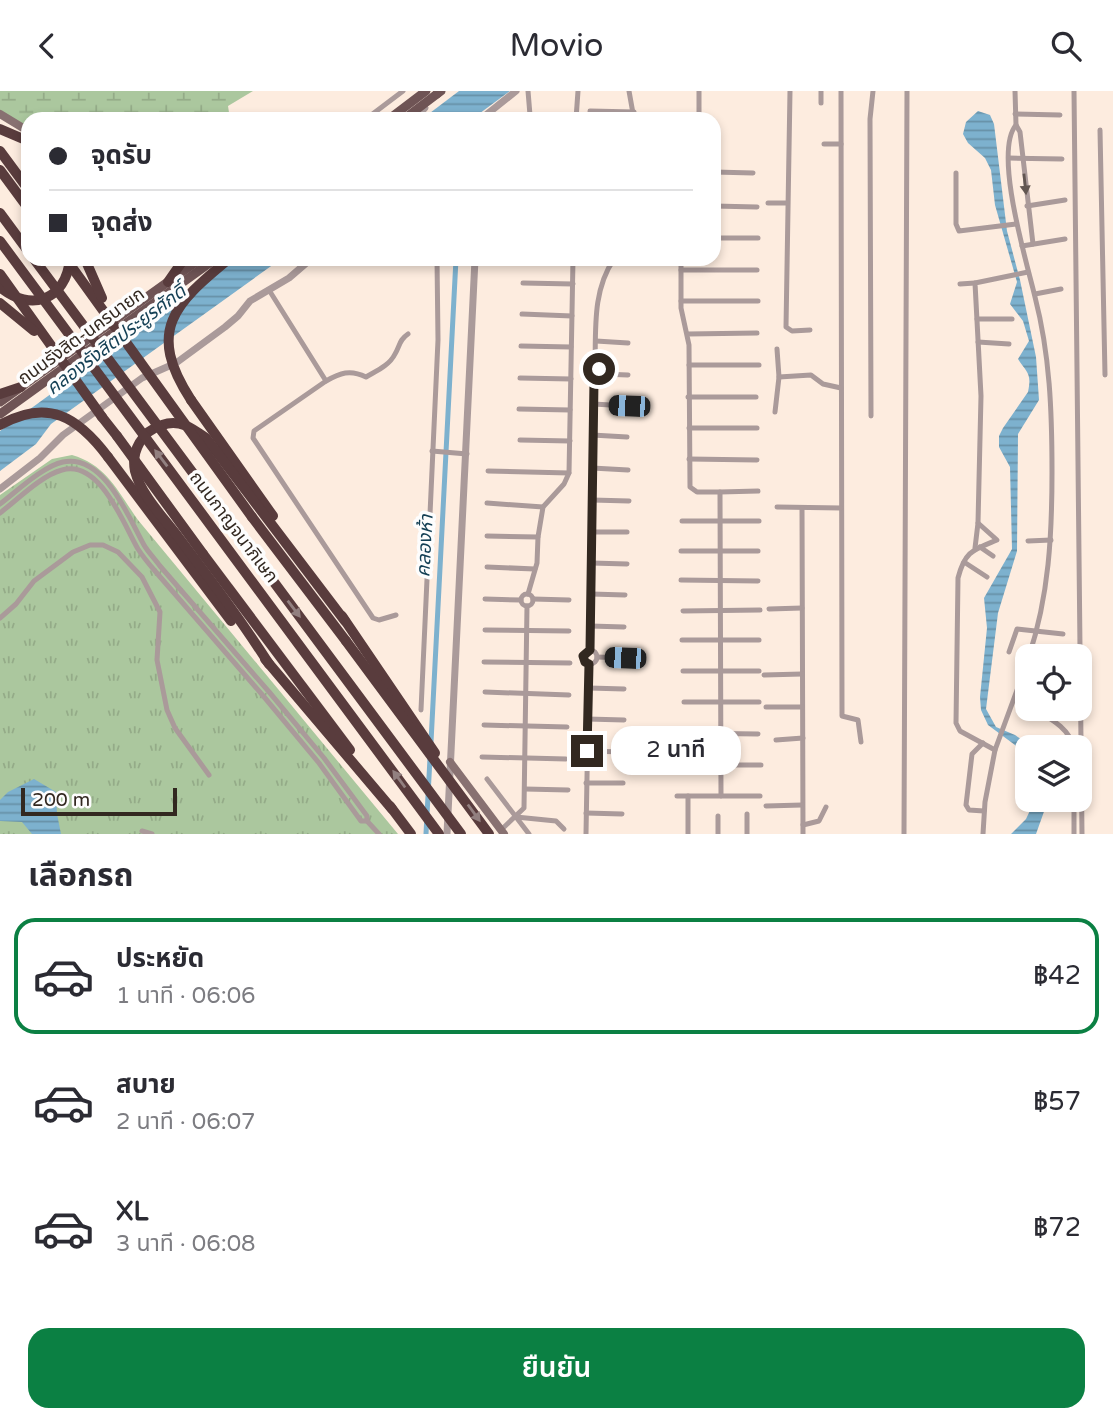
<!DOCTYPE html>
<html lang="th">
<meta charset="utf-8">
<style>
body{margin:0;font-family:"Varela Round","Noto Sans Thai",sans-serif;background:#f7f7f7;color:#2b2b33;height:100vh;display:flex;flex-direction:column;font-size:26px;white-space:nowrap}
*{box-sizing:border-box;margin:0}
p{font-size:23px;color:#7c7c81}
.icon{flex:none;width:38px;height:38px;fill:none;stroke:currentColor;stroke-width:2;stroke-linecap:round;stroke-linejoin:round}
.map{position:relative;height:743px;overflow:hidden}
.panel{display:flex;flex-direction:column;background:#fff;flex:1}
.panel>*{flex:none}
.top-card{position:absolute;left:21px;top:21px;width:700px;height:154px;border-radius:21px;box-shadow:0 4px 10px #0003;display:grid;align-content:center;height:154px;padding:0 28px;background:#fff}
.fabs{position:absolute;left:1015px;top:553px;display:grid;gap:14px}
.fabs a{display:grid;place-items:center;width:77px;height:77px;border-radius:14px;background:#fff;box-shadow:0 4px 10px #0003;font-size:35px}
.scale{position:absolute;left:21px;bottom:18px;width:156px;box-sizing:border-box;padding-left:7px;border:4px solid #322820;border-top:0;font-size:19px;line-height:24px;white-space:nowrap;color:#322820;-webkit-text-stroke:5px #fdfdfd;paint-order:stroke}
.end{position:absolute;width:32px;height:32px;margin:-16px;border:9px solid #322820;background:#fff;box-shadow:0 0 0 4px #fff}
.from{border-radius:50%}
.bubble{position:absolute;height:49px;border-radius:21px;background:#fff;box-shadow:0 4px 10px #0003;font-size:23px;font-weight:600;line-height:49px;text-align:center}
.car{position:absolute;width:21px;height:42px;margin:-21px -10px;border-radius:9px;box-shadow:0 0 5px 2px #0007;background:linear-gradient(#222 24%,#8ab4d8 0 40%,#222 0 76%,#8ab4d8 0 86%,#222 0)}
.top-card b{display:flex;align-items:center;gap:24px;height:66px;font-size:26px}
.top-card b+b{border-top:2px solid #e1e1e2}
.top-card i{width:18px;height:18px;background:#2b2b33}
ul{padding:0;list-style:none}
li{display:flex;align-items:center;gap:21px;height:116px;margin:0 14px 10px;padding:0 14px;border:4px solid transparent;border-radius:21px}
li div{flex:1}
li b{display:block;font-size:26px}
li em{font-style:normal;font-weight:600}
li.current{border-color:#0b8043}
li>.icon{width:63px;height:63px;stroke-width:1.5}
h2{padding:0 28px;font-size:32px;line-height:84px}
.button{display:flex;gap:14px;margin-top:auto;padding:14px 28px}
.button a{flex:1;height:80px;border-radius:21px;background:#0b8043;color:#fff;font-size:28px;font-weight:600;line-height:80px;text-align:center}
header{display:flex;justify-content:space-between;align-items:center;height:91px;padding:0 28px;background:#fff;font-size:32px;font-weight:600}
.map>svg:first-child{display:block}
.grass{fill:url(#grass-tufts)}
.wetland{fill:url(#wetland-marsh)}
.water{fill:url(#water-rules)}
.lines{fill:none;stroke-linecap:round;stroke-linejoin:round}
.canal{stroke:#7db1ce;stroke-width:5}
.minor{stroke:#aa9a9a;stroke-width:5}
.tertiary{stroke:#aa9a9a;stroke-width:7}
.secondary{stroke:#887171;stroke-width:8}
.primary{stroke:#6f5455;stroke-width:9}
.motorway{stroke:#593c3d;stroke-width:10}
.primary-bridge{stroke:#6f5455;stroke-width:9}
.motorway-bridge{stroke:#593c3d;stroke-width:10}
.oneway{fill:#625651}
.oneway2{fill:#928080}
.route{stroke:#322820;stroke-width:9}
.labels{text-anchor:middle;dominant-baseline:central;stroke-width:7;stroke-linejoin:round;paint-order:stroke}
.street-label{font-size:18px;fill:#322820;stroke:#fdfdfd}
.water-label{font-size:19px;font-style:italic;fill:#133f54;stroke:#fdfdfd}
</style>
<header><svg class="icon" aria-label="back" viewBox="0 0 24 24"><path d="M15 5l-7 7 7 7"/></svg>Movio<svg class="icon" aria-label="search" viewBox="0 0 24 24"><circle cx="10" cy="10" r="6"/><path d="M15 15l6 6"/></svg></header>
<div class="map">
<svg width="1113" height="743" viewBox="0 0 1113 743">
<defs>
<pattern id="grass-tufts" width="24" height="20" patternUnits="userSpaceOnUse" patternTransform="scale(1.75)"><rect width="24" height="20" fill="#abc79e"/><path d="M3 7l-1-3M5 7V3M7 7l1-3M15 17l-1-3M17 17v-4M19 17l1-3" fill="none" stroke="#94ab88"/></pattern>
<pattern id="wetland-marsh" width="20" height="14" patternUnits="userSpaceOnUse" patternTransform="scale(1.75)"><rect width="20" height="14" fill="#abc79e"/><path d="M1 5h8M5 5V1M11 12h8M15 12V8" fill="none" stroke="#94ab88"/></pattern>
<pattern id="water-rules" width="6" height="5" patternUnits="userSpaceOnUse" patternTransform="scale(1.75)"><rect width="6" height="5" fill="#7db1ce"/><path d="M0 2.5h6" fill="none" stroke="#6790a7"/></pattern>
</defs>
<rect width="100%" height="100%" fill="#fdecdf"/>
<!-- grass -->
<path class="grass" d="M72,364C107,374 118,401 138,429L398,743H0V404L52,368Z"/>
<!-- wetland -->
<path class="wetland" d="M0,0H253L228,15L230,28H28V38L0,20Z"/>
<!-- water -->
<g class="water">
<path d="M459,0H510L472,28H422Z"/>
<path d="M978,20L990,24L994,33L1007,140L1020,189L1036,266L1039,309L1018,343L1017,460L998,522L986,618L996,636L1015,644L1031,655L1033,656H1027V663L988,634L981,619L980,606L987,537L984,507L1012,458L1010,376L999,356V345L1003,337L1028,301C1032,282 1027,282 1018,268L1029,250L1023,230L1010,213L1017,191L995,114L991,79L985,67L968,52L963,43L966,31Z"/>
<path d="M236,168H281L51,333L36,353L0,380V340Z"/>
<path d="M34,688L56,701L57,723L61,743H32L22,731L0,730V709L8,701Z"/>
<path d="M1035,709H1045L1046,715L1036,743H1011L1026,728Z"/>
</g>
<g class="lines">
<!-- canal -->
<g class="canal">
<path d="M431,651L456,168"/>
<path d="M426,743L430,667"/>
</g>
<!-- minor -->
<g class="minor">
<path d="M528,0L530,24"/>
<path d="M629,0L634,28"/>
<path d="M699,0V28"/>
<path d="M790,0L786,236L792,240L810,239"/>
<path d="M821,0V12"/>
<path d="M841,0L842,625L858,629L861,651"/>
<path d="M1015,0L1016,34L1020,41L1033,153"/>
<path d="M1074,0L1082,743"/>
<path d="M590,20L634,21"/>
<path d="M1015,23L1060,24"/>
<path d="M366,28L403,0"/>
<path d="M412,28L419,25L426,17"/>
<path d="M576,28L578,0"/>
<path d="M1016,34C993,61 1027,172 1035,206C1050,264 1052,321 1052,381C1052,444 1049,504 1029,565"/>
<path d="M1100,39L1105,284"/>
<path d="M824,53H841"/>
<path d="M1009,67L1062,68"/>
<path d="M714,81L753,82"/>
<path d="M956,82V133L959,140L1016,133"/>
<path d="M768,112H787"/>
<path d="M714,115L757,116"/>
<path d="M1027,115L1065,109"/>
<path d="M714,147H758"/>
<path d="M1022,155L1065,148"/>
<path d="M681,168V217L689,254L690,396L697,401H720L721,705"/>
<path d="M593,169L612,171"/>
<path d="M681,179H757"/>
<path d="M523,192L573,193"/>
<path d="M960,193L975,192"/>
<path d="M269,199L326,290L254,340L253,347L373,527L379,529L396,524"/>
<path d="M1035,203L1061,198"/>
<path d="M681,210H758"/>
<path d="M522,223L572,225"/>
<path d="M977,228H1012"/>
<path d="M688,243L757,242"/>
<path d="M596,250L628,252"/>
<path d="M978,251L1009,253"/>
<path d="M521,255L571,256"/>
<path d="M689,274H759"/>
<circle cx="596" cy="284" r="6"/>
<path d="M595,278C596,240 592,200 614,168"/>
<path d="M602,283L628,284"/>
<path d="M779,286L811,284L823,293L841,297"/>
<path d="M520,287L571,288"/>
<path d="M326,290C340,282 350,278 366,286C376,280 389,275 395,263C400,255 399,249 408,243"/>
<path d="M688,306H756"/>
<path d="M593,313L629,315"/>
<path d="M519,318L570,319"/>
<path d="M775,321L779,286L777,258"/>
<path d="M871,325L870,28L873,0"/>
<path d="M689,337H757"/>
<path d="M592,344L627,346"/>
<path d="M520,349L570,350"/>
<path d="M432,360L467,363"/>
<path d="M689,368L757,369"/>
<path d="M592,377L628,379"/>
<path d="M488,380L569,382"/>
<path d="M720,401L758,400"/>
<path d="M592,409L629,410"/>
<path d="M487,412L543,416"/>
<path d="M0,413C16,401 43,375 63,371C104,363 128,425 144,454C148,461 155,468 160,475L270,602L324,667L367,725V730L379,743"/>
<path d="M777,416L841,417"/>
<path d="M802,417L803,743"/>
<path d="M0,422C17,409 42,384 62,379C100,368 124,434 138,458C143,466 149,473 155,480L265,607L319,672L361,730H367"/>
<path d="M682,430H759"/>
<path d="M978,432L997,449C973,459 965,460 958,487L956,632L960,640L995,659"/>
<path d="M592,441H627"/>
<path d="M487,445L538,446"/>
<path d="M1028,450L1051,449"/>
<path d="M980,456L993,465"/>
<path d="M975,457L978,432L981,305L975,192L1028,181"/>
<path d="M681,460H758"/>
<path d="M964,471L987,486"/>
<path d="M591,472L627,473"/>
<path d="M487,476L535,478"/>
<path d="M681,489L758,490"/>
<path d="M528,503L537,472L538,446L543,416L564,393L569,382L573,168"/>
<path d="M591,503L625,504"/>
<circle cx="527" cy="509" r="6"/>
<path d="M485,508L521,509"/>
<path d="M533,508L569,509"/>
<path d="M769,518L802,517"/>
<path d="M683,520L760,519"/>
<path d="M0,527L16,513L34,490L73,461L90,454H103L118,461L142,486L160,521L157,569L167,619L175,637L209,684"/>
<path d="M590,535L624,536"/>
<path d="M485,539L569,540"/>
<path d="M682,549H759"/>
<path d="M590,559L594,290"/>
<circle cx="590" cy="566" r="7"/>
<path d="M1009,561L1017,538L1063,543"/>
<path d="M597,566L625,567"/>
<path d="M484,571L570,572"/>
<path d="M683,580H759"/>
<path d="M764,584L802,583"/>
<path d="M589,597L624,598"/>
<path d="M485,601L569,604"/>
<path d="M1016,607L1027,614"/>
<path d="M684,611H759"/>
<path d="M766,616H802"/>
<path d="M1034,618C1049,627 1070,637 1073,656"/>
<path d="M421,619L438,249L437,168"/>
<path d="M587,628L624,629"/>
<path d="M484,634L567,636"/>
<path d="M683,642L758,643"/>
<path d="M776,649L803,647"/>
<path d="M983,652L972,663L966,714L969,719L984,720"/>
<path d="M587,660L624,661"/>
<path d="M482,666L566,668"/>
<path d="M684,674H761"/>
<path d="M487,688L529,743"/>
<path d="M586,692H623"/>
<path d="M525,698L568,699"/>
<path d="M677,705H760"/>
<path d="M688,705V743"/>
<path d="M1074,709V743"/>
<path d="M766,715L802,714"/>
<path d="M586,722L622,723"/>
<path d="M747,723V743"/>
<path d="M516,726L556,730L564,738"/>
<path d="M803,734L819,730L826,716"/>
<path d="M501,739L524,717L527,515"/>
<path d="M142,740L152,743"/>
<path d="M586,743L589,573"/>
<path d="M718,743V725"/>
<path d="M904,743L907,0"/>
<path d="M983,743L985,711L995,659L1027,572"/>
</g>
<!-- tertiary -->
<g class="tertiary">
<path d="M481,28L516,0"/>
<path d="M0,398L40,367L63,344L142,287L176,272L225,236L238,225L250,210L289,187L311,168"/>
<path d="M447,743L475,168"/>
</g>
<!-- secondary -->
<g class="secondary">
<path d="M0,23L28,40"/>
<path d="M450,671L504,743"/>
</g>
<!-- primary -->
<g class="primary">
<path d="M389,28L426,0"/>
<path d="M404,28L437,3"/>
<path d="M0,311L200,168"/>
<path d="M0,323L215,168"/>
</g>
<!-- motorway -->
<g class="motorway">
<path d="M0,38L28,50"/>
<path d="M0,60L28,98"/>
<path d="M0,79L28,117"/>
<path d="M0,122L28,160"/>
<path d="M168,191L184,168"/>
<path d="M0,196C31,222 66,209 70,168"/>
<path d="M0,303L21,296"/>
<path d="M191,309L273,425"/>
<path d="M102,326L117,345"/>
<path d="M108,366L231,530"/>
<path d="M252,426L346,550"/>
<path d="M203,463L350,659"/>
<path d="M342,525L435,662"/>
<path d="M265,568L392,718"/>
<path d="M269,573C241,529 210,488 179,447C164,427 141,404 135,380C131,360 142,340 162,334C180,328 192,337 206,347L345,530"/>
<path d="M390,715L411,743"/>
</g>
<!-- primary-bridge -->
<path class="primary-bridge" d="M437,3L441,0"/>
<!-- motorway-bridge -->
<g class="motorway-bridge">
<path d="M0,150L439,743"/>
<path d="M34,168L461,743"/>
<path d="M66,168L252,426"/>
<path d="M85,168L102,207"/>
<path d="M0,183L102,326"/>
<path d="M0,212L34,240"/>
<path d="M191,309C146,240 174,213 229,168"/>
<path d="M0,334C48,307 78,326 108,366"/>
<path d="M117,345L203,463"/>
<path d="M346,550L489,743"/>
</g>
</g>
<!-- one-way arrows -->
<defs><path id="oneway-solid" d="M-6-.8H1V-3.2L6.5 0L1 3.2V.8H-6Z" transform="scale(1.75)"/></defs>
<use class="oneway" href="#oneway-solid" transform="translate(1025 93) rotate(84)"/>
<g class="oneway2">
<use href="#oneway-solid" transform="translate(161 367) rotate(-127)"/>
<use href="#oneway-solid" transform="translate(294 518) rotate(53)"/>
<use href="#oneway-solid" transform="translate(399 688) rotate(-126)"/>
<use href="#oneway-solid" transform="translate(474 722) rotate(54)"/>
</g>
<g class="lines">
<!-- route -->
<path class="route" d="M587,660L589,573L585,571L583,565L590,559L594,290L599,289L602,285L599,278"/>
</g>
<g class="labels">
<!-- street labels -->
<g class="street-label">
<text transform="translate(81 245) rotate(-36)">ถนนรังสิต-นครนายก</text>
<text transform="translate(234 436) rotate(53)">ถนนกาญจนาภิเษก</text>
</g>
<!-- water labels -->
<g class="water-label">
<text transform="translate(116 249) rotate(-37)">คลองรังสิตประยูรศักดิ์</text>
<text transform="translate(425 455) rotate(-87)">คลองห้า</text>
</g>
</g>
</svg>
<div class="fabs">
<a><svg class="icon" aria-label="locate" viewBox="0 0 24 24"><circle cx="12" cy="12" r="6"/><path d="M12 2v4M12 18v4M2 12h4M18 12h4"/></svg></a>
<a><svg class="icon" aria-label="layers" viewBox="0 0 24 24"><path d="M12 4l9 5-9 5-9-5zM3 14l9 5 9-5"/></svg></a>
</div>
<div class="scale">200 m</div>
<i class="end from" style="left:599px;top:278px"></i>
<i class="end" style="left:587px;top:660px"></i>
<div class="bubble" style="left:611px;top:635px;width:130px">2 นาที</div>
<i class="car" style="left:629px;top:315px;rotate:272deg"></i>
<i class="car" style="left:625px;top:567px;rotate:272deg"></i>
<div class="top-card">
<b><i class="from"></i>จุดรับ</b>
<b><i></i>จุดส่ง</b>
</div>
</div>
<section class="panel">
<h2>เลือกรถ</h2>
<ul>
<li class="current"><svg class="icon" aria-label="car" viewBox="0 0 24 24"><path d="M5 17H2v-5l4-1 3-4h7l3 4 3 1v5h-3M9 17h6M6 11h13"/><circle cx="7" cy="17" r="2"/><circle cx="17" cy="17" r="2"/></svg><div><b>ประหยัด</b><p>1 นาที · 06:06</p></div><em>฿42</em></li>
<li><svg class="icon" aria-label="car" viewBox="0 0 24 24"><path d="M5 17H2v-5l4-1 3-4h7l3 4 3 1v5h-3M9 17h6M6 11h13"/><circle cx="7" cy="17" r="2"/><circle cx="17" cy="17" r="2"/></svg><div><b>สบาย</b><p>2 นาที · 06:07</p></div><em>฿57</em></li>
<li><svg class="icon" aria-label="car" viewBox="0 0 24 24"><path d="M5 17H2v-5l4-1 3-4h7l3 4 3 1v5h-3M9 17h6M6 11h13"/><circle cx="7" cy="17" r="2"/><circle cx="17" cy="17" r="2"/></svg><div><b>XL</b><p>3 นาที · 06:08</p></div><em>฿72</em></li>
</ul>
<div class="button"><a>ยืนยัน</a></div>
</section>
